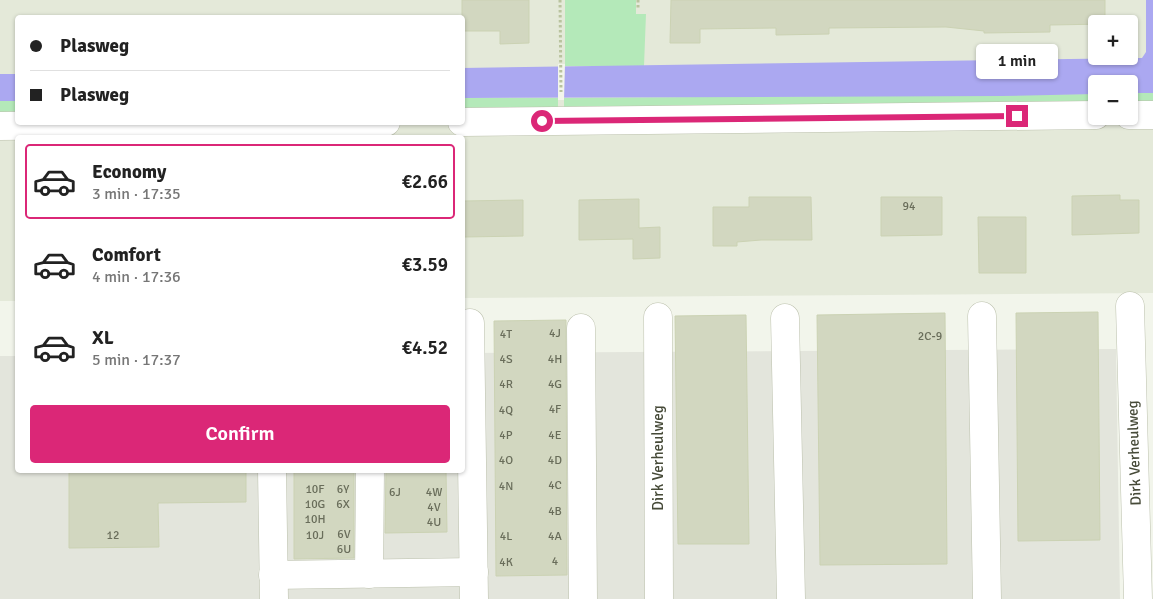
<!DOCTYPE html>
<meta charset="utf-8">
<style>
body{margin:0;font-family:Signika,sans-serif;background:#f2f2f2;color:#222;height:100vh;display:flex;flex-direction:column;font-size:19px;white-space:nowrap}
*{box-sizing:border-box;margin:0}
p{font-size:16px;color:#767676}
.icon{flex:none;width:28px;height:28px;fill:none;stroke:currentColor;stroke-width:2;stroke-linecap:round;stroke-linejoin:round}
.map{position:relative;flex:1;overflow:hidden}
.sheet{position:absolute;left:15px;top:135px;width:450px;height:338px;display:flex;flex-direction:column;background:#fff;border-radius:5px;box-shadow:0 1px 4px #0004}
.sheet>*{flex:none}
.top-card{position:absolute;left:15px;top:15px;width:450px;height:110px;border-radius:5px;box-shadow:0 1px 4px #0004;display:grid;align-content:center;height:110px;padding:0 15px;background:#fff}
.tools{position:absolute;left:1088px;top:15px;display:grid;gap:10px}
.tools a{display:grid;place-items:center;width:50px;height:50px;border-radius:5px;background:#fff;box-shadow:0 1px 4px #0004;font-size:25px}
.end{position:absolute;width:22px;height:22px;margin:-11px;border:6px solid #db2777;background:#fff;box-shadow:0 0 0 2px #fff}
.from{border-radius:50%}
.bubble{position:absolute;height:35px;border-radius:5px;background:#fff;box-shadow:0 1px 4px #0004;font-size:16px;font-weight:600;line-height:35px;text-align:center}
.top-card b{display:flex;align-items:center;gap:18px;height:48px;font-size:19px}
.top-card b+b{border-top:1px solid #e0e0e0}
.top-card i{width:12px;height:12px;background:#222}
ul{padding:9px 0 0;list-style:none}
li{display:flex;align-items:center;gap:15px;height:75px;margin:0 10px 8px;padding:0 5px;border:2px solid transparent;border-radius:5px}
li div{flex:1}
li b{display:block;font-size:19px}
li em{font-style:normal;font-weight:600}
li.active{border-color:#db2777}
li>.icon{width:45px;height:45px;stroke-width:1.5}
.button{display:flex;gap:10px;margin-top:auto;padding:10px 15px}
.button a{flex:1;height:58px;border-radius:5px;background:#db2777;color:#fff;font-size:20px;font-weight:600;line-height:58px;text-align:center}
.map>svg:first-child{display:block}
.residential{fill:#e4e9d9;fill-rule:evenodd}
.industrial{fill:#e3e5dc}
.green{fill:#b4e9b9}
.water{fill:#aba8f1}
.pier{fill:#f2f5eb}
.building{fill:#d2d7c0;stroke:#cbd2b3}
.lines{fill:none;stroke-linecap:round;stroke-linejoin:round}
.minor-casing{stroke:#bcc1ad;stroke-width:29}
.path{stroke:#b9c39e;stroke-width:3;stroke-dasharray:2.5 2.5;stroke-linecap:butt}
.minor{stroke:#fff;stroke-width:28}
.route{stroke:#db2777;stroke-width:6}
.labels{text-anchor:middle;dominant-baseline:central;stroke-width:4.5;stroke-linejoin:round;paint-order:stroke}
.number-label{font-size:12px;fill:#696d5a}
.street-label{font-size:15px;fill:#464a38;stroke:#fff}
</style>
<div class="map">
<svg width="1153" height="599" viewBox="0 0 1153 599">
<rect width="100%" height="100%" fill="#f2f5eb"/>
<!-- residential -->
<path class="residential" d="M0,0H1153V293L463,298L462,138H18L17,301H0ZM18,18H462V122H18ZM1096,24H1129V56H1096ZM1096,84H1129V116H1096Z"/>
<!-- industrial -->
<path class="industrial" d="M1116,349L1120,599H0V356H17L18,470H462L463,353Z"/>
<!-- green -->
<g class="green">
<path d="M565,0H636V14H646L644,66H565Z"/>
<rect x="1129" y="93" width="24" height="12"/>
<path d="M1096,94V105L564,110V98Z"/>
<path d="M462,98H558V110L463,111Z"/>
<rect x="0" y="101" width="17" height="13"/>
</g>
<!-- water -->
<g class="water">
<path d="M1146,0H1153V93H1129V84H1096V94L1000,96L463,98L462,68L1142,58L1146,52Z"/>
<rect x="0" y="74" width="17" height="27"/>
</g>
<!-- pier -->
<path class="pier" d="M558,64H565L564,100H558Z"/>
<!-- building -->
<g class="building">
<path d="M462,0H529V43L500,44V31H462Z"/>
<path d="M671,0H1105V24L1050,25V32L984,33V31L946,27L829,28V34L776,35V28L700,29V43H670Z"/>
<path d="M1120,195V200H1139V233L1072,235V196Z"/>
<path d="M749,197H811L812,240H761L737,242V246H713V207H749Z"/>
<path d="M881,197H942V235L881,236Z"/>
<path d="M639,199V228L660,227V258L633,259V239L579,240V200Z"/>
<path d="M523,200V236L464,237L463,201Z"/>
<path d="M978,217H1026V273H979Z"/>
<path d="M1098,312L1100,540L1018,541L1016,313Z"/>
<path d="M945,313L947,564L820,565L817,315Z"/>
<path d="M746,315L749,544H678L675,316Z"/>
<path d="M566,320L567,575L496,576L494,321Z"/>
<path d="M69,470H246V502L158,503L159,547L69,548Z"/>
<path d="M294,470H354V558L294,559Z"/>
<path d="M386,470H446L447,532L385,533Z"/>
</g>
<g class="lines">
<!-- minor casing -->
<g class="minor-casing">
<g id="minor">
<path d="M1129,115H1153"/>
<path d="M462,122L1096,115"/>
<path d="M0,126L386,122"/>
<path d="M1130,306L1138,599"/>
<path d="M982,316L987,599"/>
<path d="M658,317L659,599"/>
<path d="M785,318L791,599"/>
<path d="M470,323L474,599"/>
<path d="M581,328L583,599"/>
<path d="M272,470L274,599"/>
<path d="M369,574L370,470"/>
<path d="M273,575L474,572"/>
</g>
</g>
<!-- path -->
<g class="path">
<path d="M560,0L561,92"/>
<path d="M638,0V10"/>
</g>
<!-- minor -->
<use href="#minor" class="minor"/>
</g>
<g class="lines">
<!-- route -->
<path class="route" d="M542,121L1017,116"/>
</g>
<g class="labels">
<!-- number labels -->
<g class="number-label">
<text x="909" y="206">94</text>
<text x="555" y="333">4J</text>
<text x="506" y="334">4T</text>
<text x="930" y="336">2C-9</text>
<text x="506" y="359">4S</text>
<text x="555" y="359">4H</text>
<text x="506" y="384">4R</text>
<text x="555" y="384">4G</text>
<text x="555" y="409">4F</text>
<text x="506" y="410">4Q</text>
<text x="506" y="435">4P</text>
<text x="555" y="435">4E</text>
<text x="506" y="460">4O</text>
<text x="555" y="460">4D</text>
<text x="555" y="485">4C</text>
<text x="506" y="486">4N</text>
<text x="315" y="489">10F</text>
<text x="343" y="489">6Y</text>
<text x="395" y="492">6J</text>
<text x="434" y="492">4W</text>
<text x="315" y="504">10G</text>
<text x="343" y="504">6X</text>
<text x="434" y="507">4V</text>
<text x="555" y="511">4B</text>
<text x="315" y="519">10H</text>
<text x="434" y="522">4U</text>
<text x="344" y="534">6V</text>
<text x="113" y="535">12</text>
<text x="315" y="535">10J</text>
<text x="506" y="536">4L</text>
<text x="555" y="536">4A</text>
<text x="344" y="549">6U</text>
<text x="555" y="561">4</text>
<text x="506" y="562">4K</text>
</g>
<!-- street labels -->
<g class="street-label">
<text transform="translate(1134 453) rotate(-92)">Dirk Verheulweg</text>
<text transform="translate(658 458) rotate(-90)">Dirk Verheulweg</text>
</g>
</g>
</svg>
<div class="tools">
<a>+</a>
<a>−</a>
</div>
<i class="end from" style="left:542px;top:121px"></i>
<i class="end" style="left:1017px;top:116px"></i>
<div class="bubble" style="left:976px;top:44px;width:82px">1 min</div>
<div class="top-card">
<b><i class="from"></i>Plasweg</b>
<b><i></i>Plasweg</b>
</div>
<section class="sheet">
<ul>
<li class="active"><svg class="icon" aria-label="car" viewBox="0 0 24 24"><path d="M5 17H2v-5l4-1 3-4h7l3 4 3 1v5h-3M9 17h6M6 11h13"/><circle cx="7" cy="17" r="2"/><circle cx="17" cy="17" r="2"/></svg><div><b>Economy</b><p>3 min · 17:35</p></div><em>€2.66</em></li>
<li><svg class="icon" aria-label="car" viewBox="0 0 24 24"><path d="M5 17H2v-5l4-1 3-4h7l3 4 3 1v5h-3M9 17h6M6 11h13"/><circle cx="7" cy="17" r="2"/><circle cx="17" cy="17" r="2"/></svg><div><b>Comfort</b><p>4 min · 17:36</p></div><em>€3.59</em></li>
<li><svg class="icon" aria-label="car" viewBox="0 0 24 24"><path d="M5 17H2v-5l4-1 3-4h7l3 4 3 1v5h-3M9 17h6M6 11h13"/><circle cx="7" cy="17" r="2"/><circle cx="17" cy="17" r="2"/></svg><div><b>XL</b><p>5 min · 17:37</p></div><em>€4.52</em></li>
</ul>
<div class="button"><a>Confirm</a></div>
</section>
</div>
